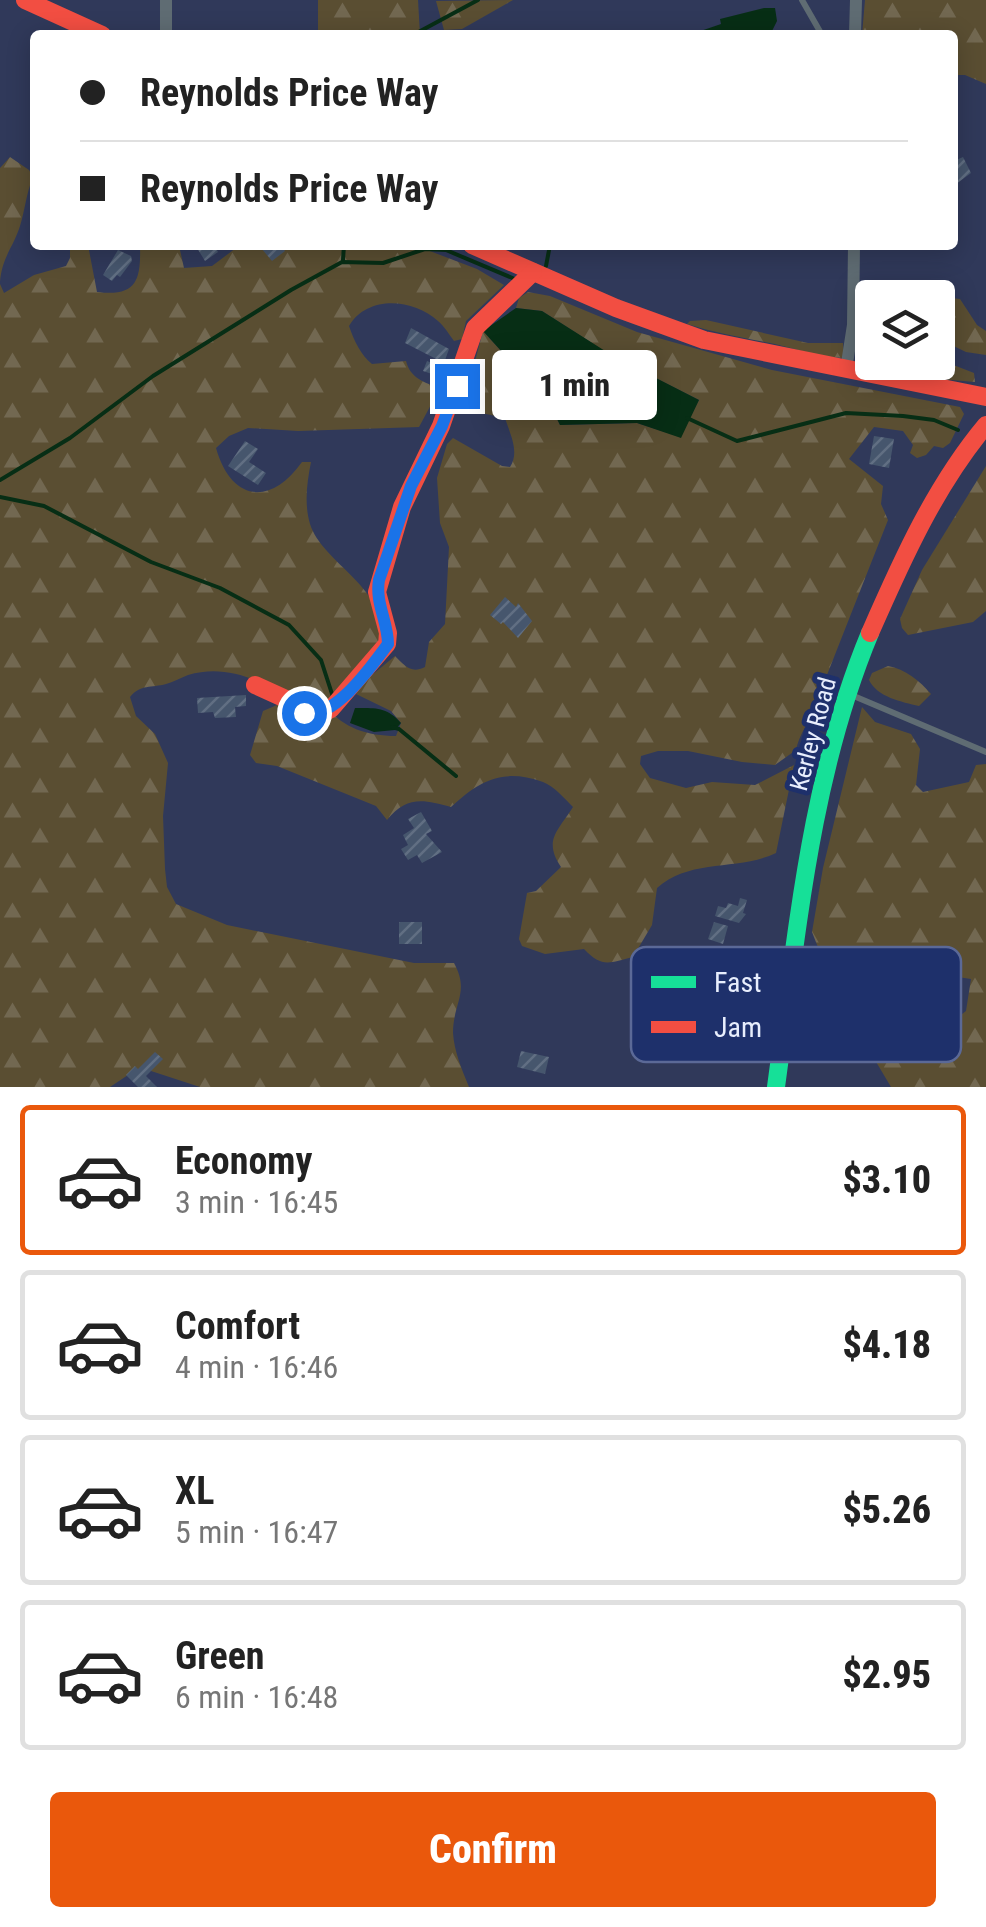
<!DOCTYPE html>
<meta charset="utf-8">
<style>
body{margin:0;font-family:"Roboto Condensed",sans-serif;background:#f6f6f6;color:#222;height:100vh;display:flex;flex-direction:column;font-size:38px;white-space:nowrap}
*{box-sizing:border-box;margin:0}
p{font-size:32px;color:#767676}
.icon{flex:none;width:55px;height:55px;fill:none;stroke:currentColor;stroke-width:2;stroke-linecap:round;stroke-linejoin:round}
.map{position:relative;height:1087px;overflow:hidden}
.details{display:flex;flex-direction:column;background:#fff;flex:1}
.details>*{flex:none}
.banner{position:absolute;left:30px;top:30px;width:928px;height:220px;border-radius:10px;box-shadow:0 5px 25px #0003;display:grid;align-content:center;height:220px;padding:0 50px;background:#fff}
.buttons{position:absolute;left:855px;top:280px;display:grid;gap:20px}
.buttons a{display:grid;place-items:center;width:100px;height:100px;border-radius:10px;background:#fff;box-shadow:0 5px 25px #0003;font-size:50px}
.end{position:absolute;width:45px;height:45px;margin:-22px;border:12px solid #1a73e8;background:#fff;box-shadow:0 0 0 5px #fff}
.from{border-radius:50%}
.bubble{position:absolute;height:70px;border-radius:10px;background:#fff;box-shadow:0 5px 25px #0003;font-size:32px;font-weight:800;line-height:70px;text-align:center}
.banner b{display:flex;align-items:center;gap:35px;height:95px;font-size:38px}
.banner b+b{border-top:2px solid #e0e0e0}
.banner i{width:25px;height:25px;background:#222}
ul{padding:18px 0 0;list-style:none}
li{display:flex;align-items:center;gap:30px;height:150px;margin:0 20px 15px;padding:0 30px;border:5px solid #e0e0e0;border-radius:10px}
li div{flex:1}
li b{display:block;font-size:38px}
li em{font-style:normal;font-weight:800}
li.current{border-color:#ea580c}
li>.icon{width:90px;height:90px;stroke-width:1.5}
.cta{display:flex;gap:20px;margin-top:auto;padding:20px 50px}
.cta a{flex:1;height:115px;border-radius:10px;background:#ea580c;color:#fff;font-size:40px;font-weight:800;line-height:115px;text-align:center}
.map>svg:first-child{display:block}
.forest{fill:url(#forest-firs)}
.water{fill:#072e15}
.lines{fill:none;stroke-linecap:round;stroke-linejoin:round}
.stream{stroke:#072e15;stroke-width:4}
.building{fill:url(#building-hatch)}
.lane{stroke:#5f6c73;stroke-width:6}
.street{stroke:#5f6c73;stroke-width:12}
.fast{stroke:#16e098;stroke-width:18}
.jam{stroke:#f24e42;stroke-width:18}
.route{stroke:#1a73e8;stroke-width:12}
.labels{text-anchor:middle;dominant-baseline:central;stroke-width:10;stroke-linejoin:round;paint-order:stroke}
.street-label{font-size:25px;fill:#e8eefd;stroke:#1e306b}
.key{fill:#1e306b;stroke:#5b6997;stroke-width:2.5}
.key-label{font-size:28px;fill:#e8eefd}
</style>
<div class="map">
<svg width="986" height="1087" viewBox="0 0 986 1087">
<defs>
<pattern id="forest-firs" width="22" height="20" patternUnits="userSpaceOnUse" patternTransform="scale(2.5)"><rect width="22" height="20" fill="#5a4e32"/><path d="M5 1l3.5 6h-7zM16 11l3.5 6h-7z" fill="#726851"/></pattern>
<pattern id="building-hatch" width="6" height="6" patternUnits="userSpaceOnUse" patternTransform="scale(2.5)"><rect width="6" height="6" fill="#46566d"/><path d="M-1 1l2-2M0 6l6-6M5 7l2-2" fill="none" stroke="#616f83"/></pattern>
</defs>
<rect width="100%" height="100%" fill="#30395a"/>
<!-- forest -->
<g class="forest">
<path d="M318,0H418L420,35H318Z"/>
<path d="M513,0L462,29L444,30L436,1Z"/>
<path d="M865,0H986V84L965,75H953L952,35H862Z"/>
<path d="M10,157L29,170L33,177C26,194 25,210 20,226C13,248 2,257 0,282V168Z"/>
<path d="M70,245H88L97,292C137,297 141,280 140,245H183L180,250L184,268L212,266L240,245H414L477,269L504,285L466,321L462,339L454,341C449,334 444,326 438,321C413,298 367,295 349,326C354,341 361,355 372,364L406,361C410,378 425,383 440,388L419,427L298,431L248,428L229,436L216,448C231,501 270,507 302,462H311C307,482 304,504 310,524C323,565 391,588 378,641C372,665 342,689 326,707C344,728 367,736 396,736L401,723L391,711L356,694L366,680L395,656C405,666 411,674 425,667L429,642L445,624L449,547L440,523L437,478L447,444L453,438L502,466L510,467C520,452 510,434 505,418C489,414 472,414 465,399L483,331L550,405L560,425L637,423L680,437L699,400L612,356L542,311L516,308L519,298L528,292L550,296L637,332L772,370L960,407L964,414L950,443L943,448L934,446L926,455L917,458L910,453L913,445L903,431L874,427L849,459L883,486L881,504L888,520L823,685C820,711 802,724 796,750L775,765L742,762L688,751H658L641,756L640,764L650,778L686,788L712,782L755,785L794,765L776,853C738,871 690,858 657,888L652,925L633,957C609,963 602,968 584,949L545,954L522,946L519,939L527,893L536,891L561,867C543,840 558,831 573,807C565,799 554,786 543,782C503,768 480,780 451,807C423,799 406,796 387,820L376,806L277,766L256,763L250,755L263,711L291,699C259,679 225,664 188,675C180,678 173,682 166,684C151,688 141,684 130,697L136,716L155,734L168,763L163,816L165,869L167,887L176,904L227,925L414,963H454C470,992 453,1003 453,1033C454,1051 462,1070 469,1087H200L148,1070L131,1073L110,1087H0V284L4,293L34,275L66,266L70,258Z"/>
<path d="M951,298L960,299L977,325L986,331V355L966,352L941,340C939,323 938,310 951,298Z"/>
<path d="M706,320L808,343H843L844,358C816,357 792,347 765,342C738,337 713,332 687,324L690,321Z"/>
<path d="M938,359L974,373L975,382L940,379L892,363L938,362Z"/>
<path d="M986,466V611L973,622L908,635L902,628L900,619L922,570Z"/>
<path d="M888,666C905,669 920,681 931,694L919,706C902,702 877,697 869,680L872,673Z"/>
<path d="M862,707L875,722L911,734L920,749L916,785L923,792L969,782L976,765L986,764V1087H891L875,1060V1031L855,1001L862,989L880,987L918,1011L952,1022L966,1011L971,979L958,977L934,981L825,956L821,955L812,932L823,868Z"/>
</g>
<!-- water -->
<g class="water">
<path d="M764,8H775L777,21L770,35H689L721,24L720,19Z"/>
<path d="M516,308L542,311L613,356L699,400L681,438L637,423L560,425L550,405L483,331Z"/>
<path d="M355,708C376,708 387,707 401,723L395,730L374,732L350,723Z"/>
</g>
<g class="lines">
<!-- stream -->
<g class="stream">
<path d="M413,35L478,0"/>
<path d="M343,260L344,245"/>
<path d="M546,266L550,245"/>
<path d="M687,418L737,441L846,413L903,416L934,420L958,430"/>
<path d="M0,480L70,438L153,376L291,290L342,262L383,263L425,249L446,250L517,280"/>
<path d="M0,497L44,506L151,562L220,588L289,625L321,660L333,697"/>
<path d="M392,727L399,729L456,776"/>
</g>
</g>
<!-- building -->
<g class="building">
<path d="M963,157L971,173L952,187V162Z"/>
<path d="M202,245H214L218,252L205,261L197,248Z"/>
<path d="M265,245H281L285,251L272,261L261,248Z"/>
<path d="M118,250L131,256L132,261L120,277L117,275L112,281L103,275Z"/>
<path d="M411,328L449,349L444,363L405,343Z"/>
<path d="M427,361L442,367L438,376L423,371Z"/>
<path d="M874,436L894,439L889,468L869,464Z"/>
<path d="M245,441L258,449L249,462L266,473L258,485L228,466Z"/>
<path d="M505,597L516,607L518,603L532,621L518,638L503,622L501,624L490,615Z"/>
<path d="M246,695V706L235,707L236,717L215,718L213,712L198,713L197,698Z"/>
<path d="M421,812L432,831L426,834L442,852L422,863L417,855L408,860L401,849L408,845L403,835L414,828L408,819Z"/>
<path d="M740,898L747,900L743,913L746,914L739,923L715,916L718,906L726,908L728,903L738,906Z"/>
<rect x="399" y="922" width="23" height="22"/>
<path d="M714,922L728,926L723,944L708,939Z"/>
<path d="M521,1051L549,1057L545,1074L517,1067Z"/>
<path d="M155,1052L163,1059L146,1076L157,1087H138L126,1075L135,1066L138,1069Z"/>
</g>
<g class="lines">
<!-- lane -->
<g class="lane">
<path d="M802,0L822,35"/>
<path d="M849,694L986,752"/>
</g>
<!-- street -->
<g class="street">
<path d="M166,35V0"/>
<path d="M855,35L856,0"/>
<path d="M846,370L853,325L854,245"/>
</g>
<!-- fast -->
<path class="fast" d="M776,1087C797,934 810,777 870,633"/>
<!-- jam -->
<g class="jam">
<path d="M25,0L102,35"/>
<path d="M472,245L616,308L704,340L986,397"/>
<path d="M870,633C902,560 935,486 986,425"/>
<path d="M255,685L288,700L304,713L317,716L331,709L387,644L388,633L377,592L402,507L441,426L475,328L533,272"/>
</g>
</g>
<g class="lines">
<!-- route -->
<path class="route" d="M304,713C334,720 371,667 388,644C388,622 375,603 379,580L411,486L442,426L457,386"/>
</g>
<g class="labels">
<!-- street labels -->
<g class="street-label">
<text transform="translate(813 734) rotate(-75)">Kerley Road</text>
</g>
</g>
<!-- legend -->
<rect x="631" y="947" width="330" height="115" rx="15" class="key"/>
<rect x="651" y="976" width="45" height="12" fill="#16e098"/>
<rect x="651" y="1021" width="45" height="12" fill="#f24e42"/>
<g class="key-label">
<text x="714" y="992">Fast</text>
<text x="714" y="1037">Jam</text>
</g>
</svg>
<div class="buttons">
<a><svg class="icon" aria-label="layers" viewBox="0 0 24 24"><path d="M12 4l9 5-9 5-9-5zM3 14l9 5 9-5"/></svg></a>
</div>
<i class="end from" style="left:304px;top:713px"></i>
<i class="end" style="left:457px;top:386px"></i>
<div class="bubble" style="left:492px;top:350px;width:165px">1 min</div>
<div class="banner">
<b><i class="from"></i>Reynolds Price Way</b>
<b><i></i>Reynolds Price Way</b>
</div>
</div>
<section class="details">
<ul>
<li class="current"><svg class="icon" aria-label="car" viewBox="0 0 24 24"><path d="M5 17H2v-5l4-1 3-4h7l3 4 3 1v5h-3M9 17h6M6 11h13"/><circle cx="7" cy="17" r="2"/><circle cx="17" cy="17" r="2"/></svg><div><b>Economy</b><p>3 min · 16:45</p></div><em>$3.10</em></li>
<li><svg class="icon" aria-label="car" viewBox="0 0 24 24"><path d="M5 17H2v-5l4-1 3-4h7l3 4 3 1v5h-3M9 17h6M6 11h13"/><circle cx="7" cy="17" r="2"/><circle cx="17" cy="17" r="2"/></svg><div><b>Comfort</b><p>4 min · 16:46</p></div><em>$4.18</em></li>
<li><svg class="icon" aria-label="car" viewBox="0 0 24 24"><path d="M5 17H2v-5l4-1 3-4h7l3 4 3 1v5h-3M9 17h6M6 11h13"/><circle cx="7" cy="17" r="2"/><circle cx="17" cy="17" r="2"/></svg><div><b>XL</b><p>5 min · 16:47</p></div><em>$5.26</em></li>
<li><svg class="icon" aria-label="car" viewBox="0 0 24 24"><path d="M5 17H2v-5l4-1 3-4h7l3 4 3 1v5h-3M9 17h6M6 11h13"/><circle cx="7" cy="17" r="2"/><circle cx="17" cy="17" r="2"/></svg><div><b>Green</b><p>6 min · 16:48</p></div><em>$2.95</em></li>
</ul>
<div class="cta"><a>Confirm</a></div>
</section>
